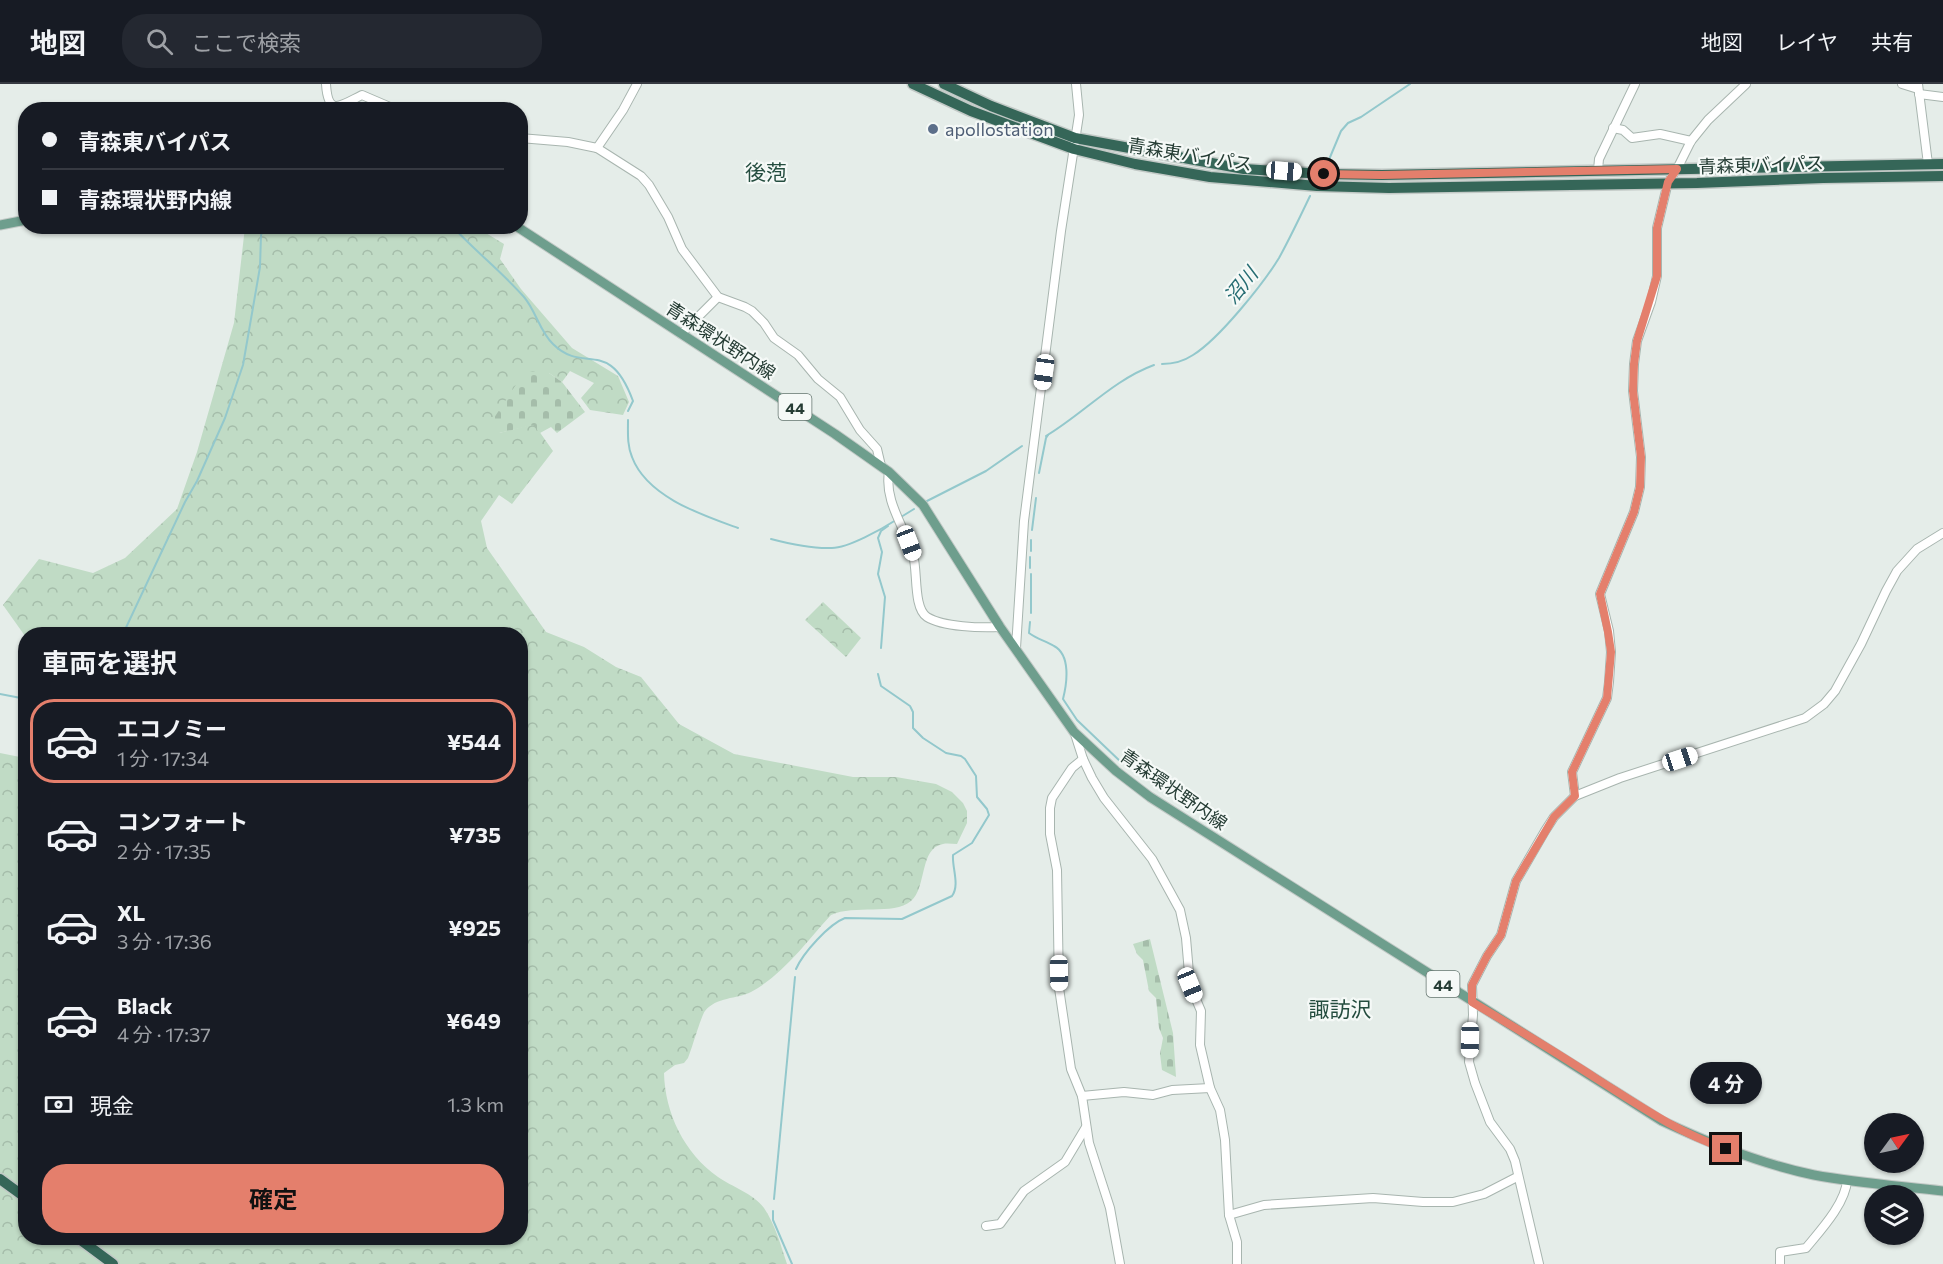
<!DOCTYPE html>
<html lang="ja">
<meta charset="utf-8">
<style>
body{margin:0;font-family:Commissioner,"Noto Sans JP",sans-serif;background:#242831;color:#f1f3f6;height:100vh;display:flex;flex-direction:column;font-size:22px;white-space:nowrap}
*{box-sizing:border-box;margin:0}
p{font-size:20px;color:#9ea1a6}
.icon{flex:none;width:33px;height:33px;fill:none;stroke:currentColor;stroke-width:2;stroke-linecap:round;stroke-linejoin:round}
.map{position:relative;flex:1;overflow:hidden}
.sheet{position:absolute;left:18px;top:543px;width:510px;height:618px;display:flex;flex-direction:column;background:#171b24;border-radius:24px;box-shadow:0 2px 4px #0004}
.sheet>*{flex:none}
.hud{position:absolute;left:18px;top:18px;width:510px;height:132px;border-radius:24px;box-shadow:0 2px 4px #0004;display:grid;align-content:center;height:132px;padding:0 24px;background:#171b24}
.needle{width:39px;rotate:57deg}
.fabs{position:absolute;left:1864px;top:1029px;display:grid;gap:12px}
.fabs a{display:grid;place-items:center;width:60px;height:60px;border-radius:50%;background:#171b24;box-shadow:0 2px 4px #0004;font-size:30px}
.end{position:absolute;width:27px;height:27px;margin:-14px;border:8px solid #e47f6c;background:#111;box-shadow:0 0 0 3px #111}
.from{border-radius:50%}
.bubble{position:absolute;height:42px;border-radius:21px;background:#171b24;box-shadow:0 2px 4px #0004;font-size:20px;font-weight:700;line-height:42px;text-align:center}
.car{position:absolute;width:18px;height:36px;margin:-18px -9px;border-radius:8px;box-shadow:0 0 4px 2px #0007;background:linear-gradient(#fff 24%,#345 0 40%,#fff 0 76%,#345 0 86%,#fff 0)}
.hud b{display:flex;align-items:center;gap:21px;height:57px;font-size:22px}
.hud b+b{border-top:2px solid #363941}
.hud i{width:15px;height:15px;background:#f1f3f6}
ul{padding:0;list-style:none}
li{display:flex;align-items:center;gap:18px;height:84px;margin:0 12px 9px;padding:0 12px;border:3px solid transparent;border-radius:24px}
li div{flex:1}
li b{display:block;font-size:22px}
li em{font-style:normal;font-weight:700}
li.active{border-color:#e47f6c}
li>.icon{width:54px;height:54px;stroke-width:1.5}
h2{padding:0 24px;font-size:27px;line-height:72px}
.pay{display:flex;align-items:center;gap:15px;height:66px;padding:0 24px;font-size:22px}
.pay p{margin-inline-start:auto}
.primary-button{display:flex;gap:12px;margin-top:auto;padding:12px 24px}
.primary-button a{flex:1;height:69px;border-radius:24px;background:#e47f6c;color:#111;font-size:24px;font-weight:700;line-height:69px;text-align:center}
header{display:flex;align-items:center;gap:36px;box-sizing:border-box;height:84px;padding:0 30px;background:#171b24;border-bottom:2px solid #363941}
header strong{font-size:28px}
nav{display:flex;gap:33px;margin-inline-start:auto;font-size:21px}
.search{width:420px;height:54px;background:#242831;display:flex;align-items:center;gap:15px;box-sizing:border-box;padding:0 21px;border-radius:24px;color:#9ea1a6;font-size:22px}
.map>svg:first-child{display:block}
.forest{fill:url(#forest-crowns)}
.cemetery{fill:url(#cemetery-stones)}
.lines{fill:none;stroke-linecap:round;stroke-linejoin:round}
.stream{stroke:#93c8cc;stroke-width:2}
.minor-casing{stroke:#a8b5af;stroke-width:10}
.major-casing{stroke:#c2c9c6;stroke-width:11}
.highway-casing{stroke:#c2c9c6;stroke-width:13}
.minor{stroke:#fff;stroke-width:8}
.major{stroke:#6e9e8d;stroke-width:9}
.highway{stroke:#356658;stroke-width:10}
.route{stroke:#e47f6c;stroke-width:8}
.service-dot{fill:#5c6f8a;stroke:#f5f9f7;stroke-width:2}
.labels{text-anchor:middle;dominant-baseline:central;stroke-width:4.5;stroke-linejoin:round;paint-order:stroke}
.shield{fill:#f5f9f7;stroke:#64756f;stroke-width:1.5}
.shield-label{font-size:16px;font-weight:bold;fill:#263d35}
.service-label{font-size:18px;fill:#4e5e75;stroke:#f5f9f7;text-anchor:start}
.street-label{font-size:18px;fill:#263d35;stroke:#f5f9f7}
.water-label{font-size:20px;font-style:italic;fill:#266d73;stroke:#f5f9f7}
.quarter-label{font-size:21px;fill:#244d3f;stroke:#f5f9f7}
</style>
<header>
<strong>地図</strong>
<div class="search"><svg class="icon" aria-label="search" viewBox="0 0 24 24"><circle cx="10" cy="10" r="6"/><path d="M15 15l6 6"/></svg>ここで検索</div>
<nav><a>地図</a><a>レイヤ</a><a>共有</a></nav>
</header>
<div class="map">
<svg width="1943" height="1180" viewBox="0 0 1943 1180">
<defs>
<pattern id="forest-crowns" width="20" height="18" patternUnits="userSpaceOnUse" patternTransform="scale(1.5)"><rect width="20" height="18" fill="#c0dbc5"/><path d="M2 6a3 3 0 1 1 6 0M12 15a3 3 0 1 1 6 0" fill="none" stroke="#a5bdaa"/></pattern>
<pattern id="cemetery-stones" width="16" height="16" patternUnits="userSpaceOnUse" patternTransform="scale(1.5)"><rect width="16" height="16" fill="#c0dbc5"/><path d="M2 7V4a2 2 0 0 1 4 0v3zM10 15v-3a2 2 0 0 1 4 0v3z" fill="#a5bdaa"/></pattern>
</defs>
<rect width="100%" height="100%" fill="#e5ede9"/>
<!-- forest -->
<g class="forest">
<path d="M245,143H476L504,160L500,175L521,205L572,264L618,292L629,318L623,331L590,326L581,314L594,299L570,287L562,298L549,289L499,349L534,340L553,367L512,420L499,411L481,437L487,464L546,548L584,563L616,583L641,593L679,640L734,670L853,693H896L936,700L952,708L963,719L967,727V739L957,760C952,760 947,759 943,760C919,764 927,804 911,817C893,832 855,820 831,831C807,857 783,891 751,908C737,915 716,913 705,927C701,932 692,965 688,974L684,979L675,981L664,989C665,1029 684,1069 718,1093C732,1103 753,1109 764,1124C775,1140 781,1162 787,1180H0V669L20,673L25,664L26,1154H520V550H26L25,552L3,521L39,475L93,489L125,474L177,425L197,368L234,239Z"/>
<path d="M823,518L861,554L846,573L805,536Z"/>
</g>
<!-- cemetery -->
<g class="cemetery">
<path d="M525,287L549,289L562,298L585,328L557,349L551,343L540,349L533,341L499,349L490,340Z"/>
<path d="M1150,855L1173,949L1176,993L1162,986L1160,970L1163,954L1159,944L1156,914L1149,907L1143,876L1137,870L1133,860Z"/>
</g>
<g class="lines">
<!-- stream -->
<g class="stream">
<path d="M1328,78L1341,47L1348,39L1361,33L1410,0"/>
<path d="M452,142C475,167 502,188 524,213C536,227 540,248 553,260C584,291 609,252 633,317L628,327"/>
<path d="M1162,280C1173,280 1184,277 1193,271C1219,255 1263,200 1279,174C1290,154 1300,133 1310,112"/>
<path d="M628,336C628,349 627,361 632,373C647,413 702,431 738,444"/>
<path d="M1046,352C1083,330 1113,296 1154,281"/>
<path d="M1039,389L1046,354L1048,351"/>
<path d="M927,417L986,387L1022,362"/>
<path d="M901,433L914,425"/>
<path d="M1032,446L1036,414"/>
<path d="M771,455C790,460 812,465 832,464C848,464 882,445 896,436"/>
<path d="M1031,467V456"/>
<path d="M1030,484V473"/>
<path d="M1031,529V490"/>
<path d="M1030,538L1029,549C1037,555 1046,557 1054,562C1071,571 1067,599 1063,615L1077,636L1122,679"/>
<path d="M123,550L185,418L197,397L225,334L243,281L260,183L261,151L265,142"/>
<path d="M881,564L885,513L878,490L882,468L878,454L881,447L888,442"/>
<path d="M0,610L26,615"/>
<path d="M796,885C803,869 829,840 845,834L902,835L952,812C960,801 952,784 953,771L972,759L989,731L987,725L977,713L976,692L965,675L961,672L946,669L923,654L913,644V628L910,622L881,602L878,590"/>
<path d="M774,1115L795,893"/>
<path d="M773,1127V1136L792,1180"/>
</g>
<!-- minor casing -->
<g class="minor-casing">
<g id="minor">
<path d="M326,0C328,33 340,22 362,11L397,26"/>
<path d="M1902,0L1918,5"/>
<path d="M1918,0L1928,80"/>
<path d="M1919,10L1943,13"/>
<path d="M1613,44L1623,46L1632,54L1660,50L1691,57"/>
<path d="M520,54L568,58L597,64L641,92L649,101L668,133L682,165L718,213L745,223L752,227L764,239L774,254L798,271L818,295L840,313L860,346L877,365L881,382"/>
<path d="M597,64L623,26L637,0"/>
<path d="M1598,86L1599,75L1635,0"/>
<path d="M681,250L718,213"/>
<path d="M889,388C884,418 905,443 913,471C918,487 913,524 927,533C943,543 981,544 1000,543"/>
<path d="M1016,564L1024,437L1061,147L1079,31L1076,0"/>
<path d="M1075,650L1083,675L1092,694L1104,714L1152,775L1180,826L1186,854L1190,901L1201,927L1200,961L1210,1004L1220,1026L1225,1056L1229,1131L1237,1158V1180"/>
<path d="M1083,675L1072,684L1052,714L1050,724V750L1057,786L1059,904L1071,985L1082,1012L1089,1059L1110,1124L1120,1180"/>
<path d="M1575,712L1572,688L1607,614L1609,598L1611,568L1609,547L1600,510L1634,428L1640,403L1641,373L1633,307L1634,280L1637,257L1651,218L1657,192V144L1668,98L1677,85L1691,57L1708,36L1746,0"/>
<path d="M1082,1012L1124,1008L1153,1011L1172,1006L1210,1004"/>
<path d="M1229,1131L1264,1121L1373,1114L1423,1118H1453L1484,1110L1517,1093"/>
<path d="M986,1142L1000,1140L1024,1107L1065,1078L1086,1043"/>
<path d="M1539,1180L1515,1077L1510,1065L1490,1038L1475,999L1469,978L1473,931L1472,901L1487,872L1501,851L1516,797L1545,747L1554,733L1575,712L1620,694L1805,634L1824,620L1835,607L1861,560L1886,507L1897,487L1917,465L1943,449"/>
<path d="M1780,1180V1168L1806,1164C1820,1147 1846,1119 1847,1096"/>
</g>
</g>
<!-- major casing -->
<g class="major-casing">
<g id="major">
<path d="M0,141L26,136"/>
<path d="M516,142L835,350L889,388L923,421L1000,543L1074,648L1116,687L1150,713L1662,1037C1711,1060 1761,1080 1814,1091C1857,1099 1900,1102 1943,1107"/>
</g>
</g>
<!-- highway casing -->
<g class="highway-casing">
<g id="highway">
<path d="M913,0L971,27L1074,65L1135,80L1210,93L1317,102L1389,104L1697,99L1823,94L1943,92"/>
<path d="M944,0L991,22L1075,54L1244,85L1324,90L1382,91L1943,80"/>
<path d="M0,1095L26,1114"/>
<path d="M78,1154L113,1180"/>
</g>
</g>
<!-- minor -->
<use href="#minor" class="minor"/>
<!-- major -->
<use href="#major" class="major"/>
<!-- highway -->
<use href="#highway" class="highway"/>
</g>
<g class="lines">
<!-- route -->
<path class="route" d="M1324,90L1382,91L1677,85L1668,98L1657,144V192L1637,257L1634,280L1633,307L1641,373L1640,403L1634,428L1600,510L1608,548L1611,568L1607,614L1572,688L1575,712L1554,733L1516,797L1501,851L1487,872L1472,901V918C1514,943 1556,968 1597,995C1640,1022 1677,1048 1726,1065"/>
</g>
<!-- markers -->
<circle class="service-dot" cx="933" cy="45" r="6"/>
<g class="labels">
<!-- shield labels -->
<g class="shield">
<rect x="778.5" y="310" width="33" height="26" rx="4.5"/>
<rect x="1426.5" y="887" width="33" height="26" rx="4.5"/>
</g>
<g class="shield-label">
<text x="795" y="323">44</text>
<text x="1443" y="900">44</text>
</g>
<!-- service labels -->
<g class="service-label">
<text x="945" y="45">apollostation</text>
</g>
<!-- street labels -->
<g class="street-label">
<text transform="translate(1190 70) rotate(9)">青森東バイパス</text>
<text transform="translate(1761 80) rotate(-2)">青森東バイパス</text>
<text transform="translate(721 256) rotate(33)">青森環状野内線</text>
<text transform="translate(1174 705) rotate(35)">青森環状野内線</text>
</g>
<!-- water labels -->
<g class="water-label">
<text transform="translate(1240 201) rotate(-51)">沼川</text>
</g>
<!-- quarter labels -->
<g class="quarter-label">
<text x="766" y="87">後萢</text>
<text x="1340" y="924">諏訪沢</text>
</g>
</g>
</svg>
<div class="fabs">
<a><svg class="needle" viewBox="-14 -14 28 28"><path d="M0-13l5 13h-10z" fill="#e53935"/><path d="M0 13l5-13h-10z" fill="#9ea1a6"/></svg></a>
<a><svg class="icon" aria-label="layers" viewBox="0 0 24 24"><path d="M12 4l9 5-9 5-9-5zM3 14l9 5 9-5"/></svg></a>
</div>
<i class="end from" style="left:1324px;top:90px"></i>
<i class="end" style="left:1726px;top:1065px"></i>
<div class="bubble" style="left:1690px;top:978px;width:72px">4 分</div>
<i class="car" style="left:1284px;top:87px;rotate:94deg"></i>
<i class="car" style="left:1044px;top:288px;rotate:188deg"></i>
<i class="car" style="left:909px;top:459px;rotate:159deg"></i>
<i class="car" style="left:1680px;top:675px;rotate:72deg"></i>
<i class="car" style="left:1059px;top:889px;rotate:179deg"></i>
<i class="car" style="left:1190px;top:901px;rotate:158deg"></i>
<i class="car" style="left:1470px;top:956px;rotate:181deg"></i>
<div class="hud">
<b><i class="from"></i>青森東バイパス</b>
<b><i></i>青森環状野内線</b>
</div>
<section class="sheet">
<h2>車両を選択</h2>
<ul>
<li class="active"><svg class="icon" aria-label="car" viewBox="0 0 24 24"><path d="M5 17H2v-5l4-1 3-4h7l3 4 3 1v5h-3M9 17h6M6 11h13"/><circle cx="7" cy="17" r="2"/><circle cx="17" cy="17" r="2"/></svg><div><b>エコノミー</b><p>1 分 · 17:34</p></div><em>¥544</em></li>
<li><svg class="icon" aria-label="car" viewBox="0 0 24 24"><path d="M5 17H2v-5l4-1 3-4h7l3 4 3 1v5h-3M9 17h6M6 11h13"/><circle cx="7" cy="17" r="2"/><circle cx="17" cy="17" r="2"/></svg><div><b>コンフォート</b><p>2 分 · 17:35</p></div><em>¥735</em></li>
<li><svg class="icon" aria-label="car" viewBox="0 0 24 24"><path d="M5 17H2v-5l4-1 3-4h7l3 4 3 1v5h-3M9 17h6M6 11h13"/><circle cx="7" cy="17" r="2"/><circle cx="17" cy="17" r="2"/></svg><div><b>XL</b><p>3 分 · 17:36</p></div><em>¥925</em></li>
<li><svg class="icon" aria-label="car" viewBox="0 0 24 24"><path d="M5 17H2v-5l4-1 3-4h7l3 4 3 1v5h-3M9 17h6M6 11h13"/><circle cx="7" cy="17" r="2"/><circle cx="17" cy="17" r="2"/></svg><div><b>Black</b><p>4 分 · 17:37</p></div><em>¥649</em></li>
</ul>
<div class="pay"><svg class="icon" aria-label="cash" viewBox="0 0 24 24"><path d="M3 7h18v10H3z"/><circle cx="12" cy="12" r="2"/></svg>現金<p>1.3 km</p></div>
<div class="primary-button"><a>確定</a></div>
</section>
</div>
